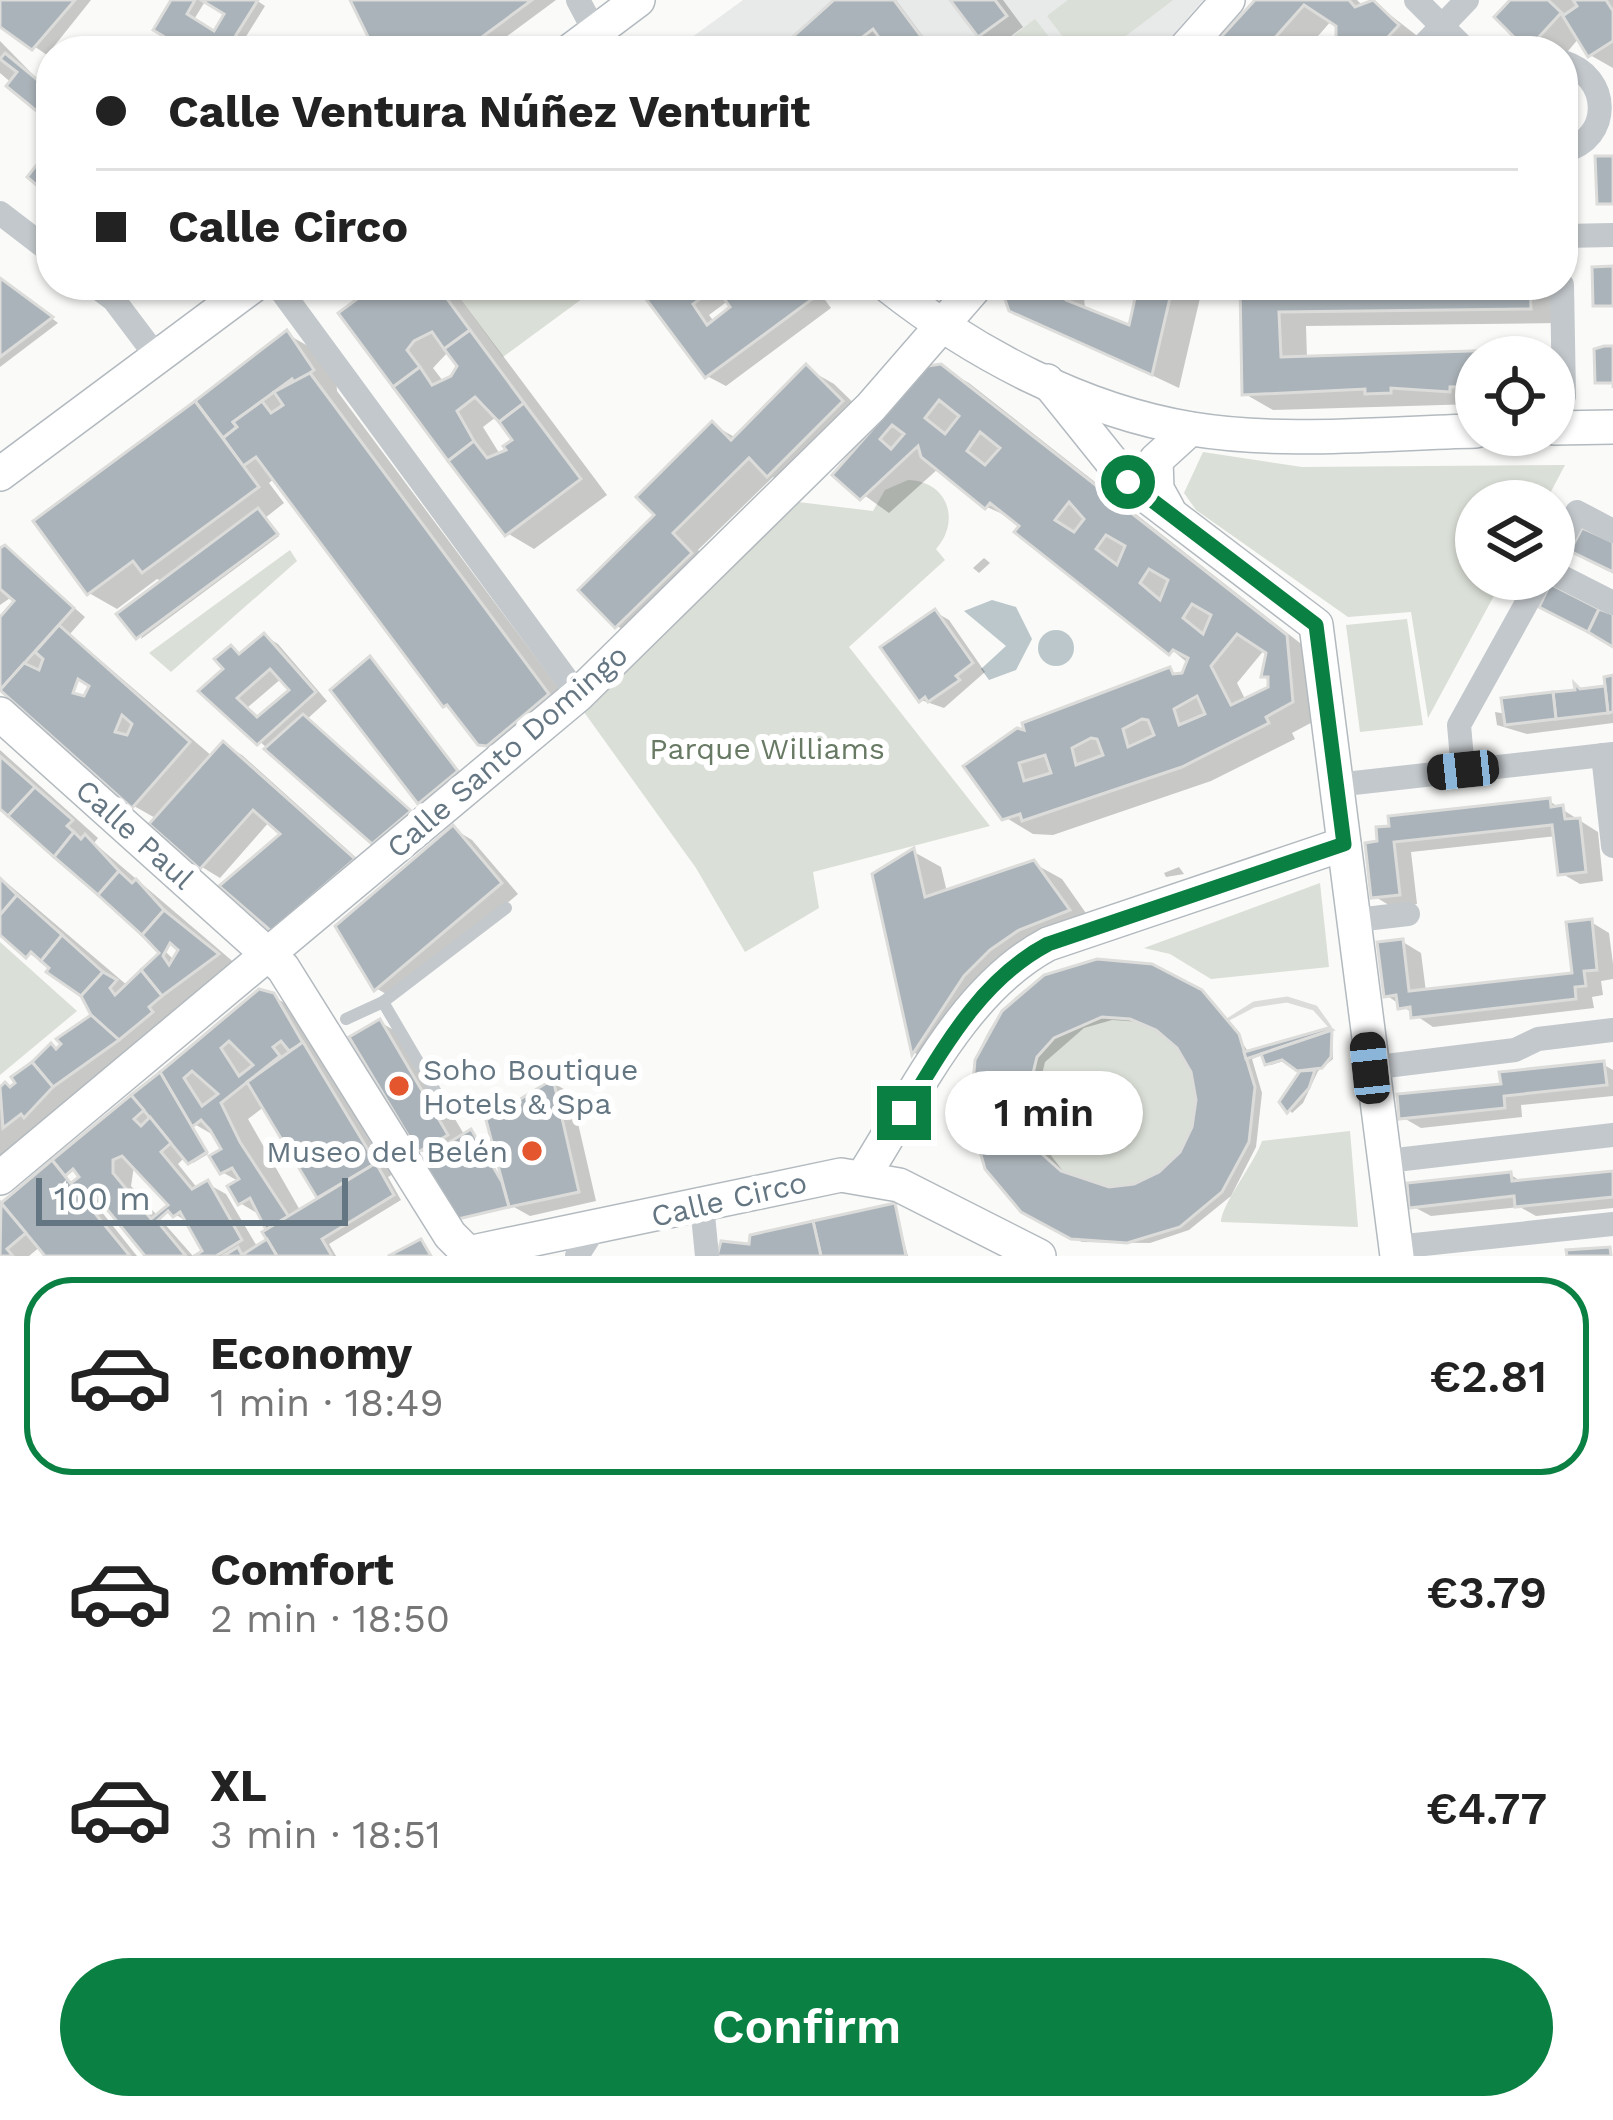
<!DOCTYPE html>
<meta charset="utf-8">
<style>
body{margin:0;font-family:"Work Sans",sans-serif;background:#f2f2f2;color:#222;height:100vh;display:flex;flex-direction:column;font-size:45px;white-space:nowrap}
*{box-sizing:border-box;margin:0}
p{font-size:39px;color:#767676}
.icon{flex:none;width:66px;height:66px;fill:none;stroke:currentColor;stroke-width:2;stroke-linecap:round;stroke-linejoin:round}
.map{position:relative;height:1256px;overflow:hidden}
.sheet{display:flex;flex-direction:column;background:#fff;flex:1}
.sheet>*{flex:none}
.top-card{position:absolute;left:36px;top:36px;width:1542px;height:264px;border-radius:48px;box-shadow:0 3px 9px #0004;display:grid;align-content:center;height:264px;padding:0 60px;background:#fff}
.tools{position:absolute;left:1455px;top:336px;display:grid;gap:24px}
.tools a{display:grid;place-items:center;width:120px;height:120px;border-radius:50%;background:#fff;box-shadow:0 3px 9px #0004;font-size:60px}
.scale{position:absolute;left:36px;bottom:30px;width:312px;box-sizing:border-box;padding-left:12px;border:6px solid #657683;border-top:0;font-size:33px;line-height:42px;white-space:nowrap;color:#657683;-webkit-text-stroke:9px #fff;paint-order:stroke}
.end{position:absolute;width:54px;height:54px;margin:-27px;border:15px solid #0b8043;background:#fff;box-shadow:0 0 0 6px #fff}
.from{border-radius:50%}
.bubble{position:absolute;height:84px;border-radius:42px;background:#fff;box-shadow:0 3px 9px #0004;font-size:39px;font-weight:600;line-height:84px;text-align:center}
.car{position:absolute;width:36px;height:72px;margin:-36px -18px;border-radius:15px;box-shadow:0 0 9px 3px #0007;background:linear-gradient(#222 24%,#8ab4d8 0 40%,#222 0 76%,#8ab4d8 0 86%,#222 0)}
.top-card b{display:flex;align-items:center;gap:42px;height:114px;font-size:45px}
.top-card b+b{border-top:3px solid #e0e0e0}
.top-card i{width:30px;height:30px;background:#222}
ul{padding:21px 0 0;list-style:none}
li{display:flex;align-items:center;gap:36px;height:198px;margin:0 24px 18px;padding:0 36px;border:6px solid transparent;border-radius:48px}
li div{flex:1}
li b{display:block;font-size:45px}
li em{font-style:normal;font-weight:600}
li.current{border-color:#0b8043}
li>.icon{width:108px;height:108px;stroke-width:1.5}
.button{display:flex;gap:24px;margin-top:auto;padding:24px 60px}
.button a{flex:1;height:138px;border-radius:72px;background:#0b8043;color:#fff;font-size:48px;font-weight:600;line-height:138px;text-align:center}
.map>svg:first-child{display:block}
.built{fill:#e8e9e9}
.green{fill:#dadfd7}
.water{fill:#bbc7cb}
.shadow{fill:#0003;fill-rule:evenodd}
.building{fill:#aab3b9;stroke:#dcdcda;stroke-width:3;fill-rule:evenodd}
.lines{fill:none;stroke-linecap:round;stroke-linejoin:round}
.secondary-casing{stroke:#b3babf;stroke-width:36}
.lane{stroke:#c3c8cc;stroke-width:12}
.street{stroke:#c3c8cc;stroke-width:24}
.secondary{stroke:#fff;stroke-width:33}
.route{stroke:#0b8043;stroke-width:15}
.poi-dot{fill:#e4572e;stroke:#fff;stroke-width:4.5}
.labels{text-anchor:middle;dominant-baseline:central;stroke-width:12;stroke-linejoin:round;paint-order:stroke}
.park-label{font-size:30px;fill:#687a64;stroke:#fff}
.street-label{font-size:30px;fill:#657683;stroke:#fff}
.poi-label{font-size:30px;fill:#657683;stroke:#fff;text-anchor:start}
</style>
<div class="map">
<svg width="1613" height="1256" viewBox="0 0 1613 1256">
<rect width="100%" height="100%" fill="#fafaf8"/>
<!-- built -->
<path class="built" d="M743,0H1203L1159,51H673Z"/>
<!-- green -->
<g class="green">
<path d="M1068,0H1173L1106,51H1074L1047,16Z"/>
<path d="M1035,19L1060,51H998L996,49Z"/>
<path d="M450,285H581L590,293L503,357Z"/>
<path d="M1203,452L1302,467L1565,465L1546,501H1476V579H1503L1428,718L1411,612L1348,617L1196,510L1184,493Z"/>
<path d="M908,480C948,481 961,521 936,549L945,560L849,647L990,826L813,872L819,908L745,952L696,868L584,712L798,502L873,511L885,490Z"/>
<path d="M290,550L297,561L171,672L149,653Z"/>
<path d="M1407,619L1423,725L1360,732L1346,625Z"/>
<path d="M1320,883L1329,967L1211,979L1170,954L1144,948Z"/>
<path d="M0,942L77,1011L0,1075Z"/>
<circle cx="1111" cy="1101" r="141"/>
<path d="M1350,1131L1358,1227L1221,1222C1221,1205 1254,1164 1262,1141Z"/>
</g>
<!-- water -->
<g class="water">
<path d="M992,600L1016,607L1032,639L1016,670L989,680L981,669L1006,646L964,611Z"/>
<circle cx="1056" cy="648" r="18"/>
</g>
<!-- shadow -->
<g class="shadow">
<path d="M0,0H91L47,55L0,23Z"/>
<path d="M175,0H206L193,21L215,35L228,13L207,0H256L265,6L237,51H178Z"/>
<path d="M353,0H556L487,51H378Z"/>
<path d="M845,0H896L934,51H892L880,34L858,51H782L810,30L806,25Z"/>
<path d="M954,0H1003L1023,27L998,46L980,35Z"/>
<path d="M1259,0H1357L1362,5L1371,0L1425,42L1417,51H1326L1339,38V24L1332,20L1305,51H1212Z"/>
<path d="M1515,0H1613V68L1590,55L1579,38L1563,57V51L1529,48L1498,17Z"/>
<path d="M0,41L51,93L49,115L0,73Z"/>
<path d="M0,279L58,323L0,367Z"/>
<path d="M381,285H450L607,495L534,549L507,533L342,314ZM449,351L461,367L443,381L433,368ZM496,417L516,441L501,456L483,427Z"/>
<path d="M653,285H750L745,288L751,296L766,285H814L831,308L726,386L707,376ZM729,300L734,307L715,323L709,315Z"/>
<path d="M1003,285H1050L1054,296L1056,285H1083L1085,309L1131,329L1141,285H1203L1179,388L1011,309Z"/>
<path d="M1243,285H1549L1557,289L1558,323L1306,326L1307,359L1531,352L1540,357H1476V404L1273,410L1245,394Z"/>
<path d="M287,334L315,350L336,377L337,391L575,710L508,759L480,743L445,705L275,478L269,483L284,503L265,518L279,536L141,639L164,582L157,579L117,609L89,593L37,522Z"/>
<path d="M940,367L969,383L1314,654L1320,718L1292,733L1295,739L1211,781L1053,835L1033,834L1005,817L968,766L1170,670L1180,676L1189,664L1016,520L987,507L939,468L889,513L836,475ZM1265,649L1270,652L1265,676L1272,689L1246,701L1237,683Z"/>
<path d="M806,368L834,384L869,418L796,490L773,477L698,550L718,570L645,642L617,626L658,515L712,424L736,438Z"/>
<path d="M5,548L85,617L70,634L213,757L223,744L242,755L371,871L291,940L285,834L270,821L220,878L202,867L157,819L134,806L0,686V621L18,600L13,596L0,605V552ZM81,677L95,690L75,701L68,684Z"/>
<path d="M984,558L990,563L979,573L973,568Z"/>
<path d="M935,612L949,620L985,672L944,708L921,700Z"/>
<path d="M265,636L278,644L327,701L306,720L412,814L377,844L202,691L227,670L231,649L243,655ZM282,678L293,690L260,718L248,707Z"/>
<path d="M370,659L464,777L429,806L420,802Z"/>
<path d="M1613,678V723L1527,734L1497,725L1495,712L1507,714L1608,689Z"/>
<path d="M0,750L98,838L94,843L244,971L0,1162V1090L12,1089L102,1025L85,995L0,931V877L128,986L163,953L0,806ZM170,938L182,949L175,961L163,949Z"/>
<path d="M1549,801L1598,832L1603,881L1580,884L1561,873L1557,836L1411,852L1417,904L1392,907L1374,896L1368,845Z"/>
<path d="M454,829L472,840L518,894L394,999L376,988Z"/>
<path d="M914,852L941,867L947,892L1033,863L1062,879L1095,926L1005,978L941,1068L915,1053L876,875Z"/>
<path d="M1179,867L1184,874L1166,877L1164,873Z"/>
<path d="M1591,922L1609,933L1613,964V979L1601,981L1603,995L1592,997L1594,1008L1433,1027L1386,995L1403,942L1421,953L1426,992L1575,975Z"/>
<path d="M1151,967L1211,999L1250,1054L1332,1034L1333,1059L1318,1071L1303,1103L1292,1113L1283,1102L1305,1070L1287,1060L1271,1065L1265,1054L1252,1059L1262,1093L1256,1147L1231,1196L1189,1230L1150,1243L1082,1242L1023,1210L978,1061ZM1112,1020L1141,1022L1179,1046L1194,1071L1199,1099L1195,1128L1182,1154L1161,1174L1135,1187L1083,1186L1068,1178L1038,1138L1033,1112L1045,1062L1084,1028Z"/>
<path d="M272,996L301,1012L393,1174L388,1177L401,1200L329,1244L336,1256H200L206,1252L189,1223L175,1214L134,1166L131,1186L193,1256H149L108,1206L101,1211L137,1256H49L41,1246L29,1256H0V1208L132,1098ZM265,1106L323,1198L301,1212L248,1119ZM189,1121L217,1137L225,1150L222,1172L240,1182V1203L262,1216L271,1240L258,1248L226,1194L208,1184L198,1189L178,1164L186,1156L193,1163L208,1154ZM75,1167L83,1178L70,1187L62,1177Z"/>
<path d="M380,1022L407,1038L465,1136L474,1135L504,1186L553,1083L571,1093L596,1201L530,1216L514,1207L460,1217L431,1157L420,1150Z"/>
<path d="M1604,1065L1613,1070V1096L1521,1105L1522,1117L1421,1128L1402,1117Z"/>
<path d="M1613,1174V1208L1536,1216L1520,1207L1431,1216L1412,1206L1511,1175L1524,1183Z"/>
<path d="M894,1207L908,1256H720L752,1248Z"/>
</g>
<!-- building -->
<g class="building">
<path d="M0,0H75L32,50L0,27Z"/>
<path d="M171,0H195L187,14L214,31L224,14L201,0H258L226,51H173L164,46L168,39L153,30Z"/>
<path d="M350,0H532L463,51H375Z"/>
<path d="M834,0H894L932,51H889L873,29L844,51H777Z"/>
<path d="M950,0H995L1007,16L978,37Z"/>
<path d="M1255,0H1349L1355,7L1373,0L1399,25L1375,51H1322L1336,37V26L1304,5L1263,51H1208Z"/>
<path d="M1510,0H1548L1564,15L1577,6L1573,0H1606L1613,11V41L1588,57L1561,13L1527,50L1494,17Z"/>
<path d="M5,53L51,91V109L45,104L39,113L6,86L17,72L0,59Z"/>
<path d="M51,147V197L27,177Z"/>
<path d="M1595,156H1613V204H1597Z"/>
<path d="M1613,266V306H1593L1592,267Z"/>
<path d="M0,278L53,317L0,357Z"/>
<path d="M376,285H437L470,330L444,349L432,332L414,341L407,350L420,367L393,387L338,313Z"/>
<path d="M648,285H734L743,298L761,285H806L815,297L705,378L640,291ZM716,287L730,307L707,325L693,304Z"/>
<path d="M1000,285H1055L1066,300L1129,325L1138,285H1173L1152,375L1009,311Z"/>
<path d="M1240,285H1530L1531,309L1279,312L1281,357L1531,349L1532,357H1476V386L1450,387V392L1391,388V393L1365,394V389L1242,395Z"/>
<path d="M287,330L314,370L295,384L292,379L233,422L237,427L223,438L195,401Z"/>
<path d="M470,330L524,403L499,422L475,397L457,411L474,441L448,461L393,387L420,367L432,385L451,376L457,366L444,349Z"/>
<path d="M1604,346H1613V388V383H1595L1594,349Z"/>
<path d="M806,364L843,401L767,477L749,458L673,533L692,553L615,628L578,590L654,515L636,497L712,421L731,440Z"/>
<path d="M941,364L1287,635L1293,702L1266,717L1269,723L1182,767L1022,821L1020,814L1002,820L963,766L1017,728L1024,730L1022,723L1170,667L1173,674L1182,673L1188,658L1173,650L1169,655L1014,532L1019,526L990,503L985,509L921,457L918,446L860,500L832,475L928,366ZM939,400L959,416L945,434L925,418ZM892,425L904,434L891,449L880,439ZM980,432L1000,448L985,465L967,451ZM1069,502L1084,519L1074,532L1055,520ZM1106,535L1125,546L1117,565L1096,549ZM1149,569L1168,580L1160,600L1140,583ZM1192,604L1211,615L1203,634L1183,618ZM1237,634L1266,653L1261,677H1268V687L1231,705L1211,666ZM1197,696L1205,714L1179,725L1174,709ZM1142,719L1148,720L1154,735L1128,747L1123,729ZM1091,738L1097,739L1103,755L1076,765L1072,748ZM1045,755L1051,773L1024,781L1019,763Z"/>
<path d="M310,373L549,694L487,746L478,745L447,705L443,707L256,457L243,466L223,438L237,427L233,422L262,401L271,413L283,405L274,392Z"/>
<path d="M195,401L259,487L142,573L133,561L87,595L33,521Z"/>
<path d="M524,403L581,479L505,536L448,461L474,441L487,458L506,450L503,446L512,440L499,422Z"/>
<path d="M258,508L278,534L136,639L116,614Z"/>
<path d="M1582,528L1613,542V572L1570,551Z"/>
<path d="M5,545L74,608L0,690V617L14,601L0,589V548Z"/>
<path d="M1550,584L1599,609L1588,632L1539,607Z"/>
<path d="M935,609L973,663L956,676L960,680L928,702L925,697L919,702L880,647Z"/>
<path d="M1599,609L1613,614V647L1588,632Z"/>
<path d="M59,625L190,742L132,808L0,690L24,663L39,670L43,659L35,652ZM78,679L89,686L84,696L73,693ZM122,715L132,724L127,735L115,732Z"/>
<path d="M264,633L316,692L257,745L198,691L223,669L214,659L231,645L239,654ZM270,669L289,690L257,717L237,698Z"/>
<path d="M370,656L458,771L418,804L330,690Z"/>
<path d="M1613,675V712L1608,713L1604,677Z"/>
<path d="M1574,683L1580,689L1605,686L1608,713L1556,719L1553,692L1575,690Z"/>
<path d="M1553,692L1556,719L1505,725L1501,698Z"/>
<path d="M303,714L411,811L372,844L264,749Z"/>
<path d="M223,741L355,859L271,931L219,886L280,834L253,810L200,869L149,824Z"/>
<path d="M0,756L35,787L8,816L0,809Z"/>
<path d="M35,787L73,820L67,826L74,832L54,857L8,816Z"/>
<path d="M1550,798L1551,807L1563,805L1565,819L1580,818L1586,872L1558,875L1552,825L1394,842L1400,895L1371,898L1365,843L1377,841L1376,827L1389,826L1388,816Z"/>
<path d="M453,825L502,883L374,991L335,926Z"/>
<path d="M74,832L81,839L85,834L119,871L98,895L54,857Z"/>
<path d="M914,848L925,897L1034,860L1070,910L1019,930L990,950L964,976L912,1055L872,874Z"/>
<path d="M119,871L132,883L136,879L164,910L142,935L98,895Z"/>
<path d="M0,878L17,895L0,915Z"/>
<path d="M17,895L62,935L41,961L31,952L26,958L0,935V915Z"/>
<path d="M164,910L219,954L162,996L141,970L159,953L142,935ZM170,943L178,950L169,965L163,956Z"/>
<path d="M1592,919L1597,970L1584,971L1586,986L1575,987L1576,999L1411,1018L1410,1007L1398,1009L1396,995L1384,997L1377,942L1403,939L1409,991L1572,973L1566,922Z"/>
<path d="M62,935L103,972L81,996L46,972L49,968L41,961Z"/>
<path d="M1097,959L1152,964L1202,990L1239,1034L1255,1087L1249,1142L1222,1192L1180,1227L1127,1243L1071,1239L1021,1212L985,1169L970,1116L975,1060L1002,1011L1044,975ZM1102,1017L1130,1019L1156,1030L1177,1048L1191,1072L1196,1100L1192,1127L1180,1152L1159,1172L1134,1184L1109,1187L1061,1171L1042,1154L1025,1106L1037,1057L1054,1038Z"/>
<path d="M141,970L162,996L149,1007L153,1012L119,1040L91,1015L81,996L103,972L117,980L110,988L115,995Z"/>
<path d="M259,989L274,993L303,1043L289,1051L281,1041L273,1047L280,1056L221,1103L240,1142L289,1217L266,1230L250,1198L238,1205L227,1186L239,1179L232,1168L220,1174L209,1156L221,1149L210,1130L201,1120L192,1127L160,1072ZM229,1041L253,1065L239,1076L221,1048ZM192,1071L218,1094L202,1106L184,1078Z"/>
<path d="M1287,998L1316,1007L1331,1028L1314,1009L1287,1001L1254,1006L1227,1020L1254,1003Z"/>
<path d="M91,1015L119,1040L53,1087L32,1062L51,1043L56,1049L61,1044L56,1039Z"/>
<path d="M380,1019L448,1135L418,1152L349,1037Z"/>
<path d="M1328,1028L1332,1030L1246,1059L1244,1052Z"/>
<path d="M1332,1030L1331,1057L1322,1068L1297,1071L1282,1060L1265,1065L1261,1054Z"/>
<path d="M303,1042L376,1163L317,1198L247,1082Z"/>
<path d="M1604,1061L1607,1085L1504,1096L1505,1108L1399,1119L1397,1094L1501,1084L1499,1072Z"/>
<path d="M32,1062L53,1087L24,1118L21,1114L3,1128L0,1087L5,1082L10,1087L15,1083L11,1077Z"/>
<path d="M1315,1070L1309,1088L1287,1113L1279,1102L1300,1071Z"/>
<path d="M160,1072L207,1152L188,1164L131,1095Z"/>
<path d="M553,1079L579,1192L509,1207L486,1120Z"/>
<path d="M131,1095L144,1110L134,1119L141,1126L150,1117L171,1143L161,1152L192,1189L208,1180L242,1240L216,1256H194L202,1251L180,1212L173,1217L168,1211L157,1221L186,1256H145L93,1192L84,1200L71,1183L79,1177L73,1169L65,1176L52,1160ZM122,1156L168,1205L151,1219L113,1173V1160Z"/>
<path d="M471,1129L502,1182L509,1207L458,1219L422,1159Z"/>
<path d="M52,1160L84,1200L130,1256H45L1,1203Z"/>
<path d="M376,1163L394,1195L322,1239L332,1256H277L262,1232Z"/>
<path d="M1613,1171V1197L1515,1207L1514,1196L1409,1208L1407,1183L1511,1172L1512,1181Z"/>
<path d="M1,1203L26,1233L7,1249L13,1256H0Z"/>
<path d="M895,1203L906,1256H821L813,1221Z"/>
<path d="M813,1221L821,1256H717L721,1241L749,1244L750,1235Z"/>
<path d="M267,1239L277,1256H223L238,1247L242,1255Z"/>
<path d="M421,1239L431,1256H388Z"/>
<path d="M1610,1247L1611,1256H1567L1566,1250Z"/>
</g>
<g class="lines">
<!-- secondary casing -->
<g class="secondary-casing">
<g id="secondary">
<path d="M570,51L638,0"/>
<path d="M1183,51L1228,0"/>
<path d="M887,285C973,353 1082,411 1192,429C1284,444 1383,433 1476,431"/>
<path d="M1047,381L1128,482L1316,625L1397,1256"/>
<path d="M1554,428L1613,427"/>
<path d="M0,474L254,285"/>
<path d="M1168,509L1157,489L1156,460L1190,429"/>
<path d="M0,714L283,968L450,1235L468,1253L841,1175L899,1185L1039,1256"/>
<path d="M864,1175C915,1095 962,990 1048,944L1344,844"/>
<path d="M0,1178L578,695L871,407L977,285"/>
</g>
</g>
<!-- lane -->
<g class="lane">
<path d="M383,1002L506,908"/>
<path d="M346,1019L383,1002L447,1111"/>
</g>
<!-- street -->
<g class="street">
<path d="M578,0L595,32"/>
<path d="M1416,0L1467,51"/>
<path d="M1418,51L1467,0"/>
<path d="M1563,62C1611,76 1613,139 1563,151"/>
<path d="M0,213L51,252"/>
<path d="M1563,236L1613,235"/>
<path d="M94,285L114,300L157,357"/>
<path d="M277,285L578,695"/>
<path d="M1562,285L1564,396"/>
<path d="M1554,554L1577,512L1613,531"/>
<path d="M1554,573L1613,603"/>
<path d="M1603,755L1613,846"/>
<path d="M1463,770L1459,725L1540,579"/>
<path d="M1336,785L1613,754"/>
<path d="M1365,919L1408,914"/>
<path d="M1370,1068L1515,1050L1538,1039L1613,1030"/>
<path d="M1387,1161L1613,1135"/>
<path d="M702,1205L707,1256"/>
<path d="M1396,1247L1613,1224"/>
<path d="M577,1256L594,1229"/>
</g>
<!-- secondary -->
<use href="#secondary" class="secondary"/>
</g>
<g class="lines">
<!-- route -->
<path class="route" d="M904,1113C943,1049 980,980 1048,944L1344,844L1316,625L1128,482"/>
</g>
<!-- markers -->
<g class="poi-dot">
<circle cx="399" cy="1086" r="12"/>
<circle cx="532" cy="1151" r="12"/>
</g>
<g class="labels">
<!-- park labels -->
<g class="park-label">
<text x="767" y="748">Parque Williams</text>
</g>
<!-- street labels -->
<g class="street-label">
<text transform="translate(507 751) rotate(-41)">Calle Santo Domingo</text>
<text transform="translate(135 834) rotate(42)">Calle Paul</text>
<text transform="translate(729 1199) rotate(-13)">Calle Circo</text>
</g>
<!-- poi labels -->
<g class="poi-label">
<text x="423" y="1069">Soho Boutique<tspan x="423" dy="34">Hotels &amp; Spa</tspan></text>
<text x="508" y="1151" text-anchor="end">Museo del Belén</text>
</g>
</g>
</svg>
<div class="tools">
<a><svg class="icon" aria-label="locate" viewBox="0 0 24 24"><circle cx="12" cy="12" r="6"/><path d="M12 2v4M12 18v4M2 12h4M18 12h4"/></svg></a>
<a><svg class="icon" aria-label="layers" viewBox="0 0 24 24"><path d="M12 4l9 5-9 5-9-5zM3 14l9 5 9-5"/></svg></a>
</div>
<div class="scale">100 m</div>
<i class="end from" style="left:1128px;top:482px"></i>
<i class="end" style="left:904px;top:1113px"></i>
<div class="bubble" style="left:945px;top:1071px;width:198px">1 min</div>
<i class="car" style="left:1463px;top:770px;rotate:264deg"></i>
<i class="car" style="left:1370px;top:1068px;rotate:354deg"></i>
<div class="top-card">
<b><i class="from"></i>Calle Ventura Núñez Venturit</b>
<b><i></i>Calle Circo</b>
</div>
</div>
<section class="sheet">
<ul>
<li class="current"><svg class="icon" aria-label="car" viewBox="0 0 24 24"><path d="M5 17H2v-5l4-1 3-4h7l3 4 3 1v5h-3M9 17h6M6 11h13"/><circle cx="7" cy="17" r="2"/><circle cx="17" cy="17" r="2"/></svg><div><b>Economy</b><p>1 min · 18:49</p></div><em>€2.81</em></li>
<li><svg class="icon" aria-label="car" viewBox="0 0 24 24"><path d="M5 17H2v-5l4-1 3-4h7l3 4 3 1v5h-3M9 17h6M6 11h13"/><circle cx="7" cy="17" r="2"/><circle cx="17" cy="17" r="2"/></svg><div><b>Comfort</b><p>2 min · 18:50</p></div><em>€3.79</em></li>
<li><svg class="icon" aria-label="car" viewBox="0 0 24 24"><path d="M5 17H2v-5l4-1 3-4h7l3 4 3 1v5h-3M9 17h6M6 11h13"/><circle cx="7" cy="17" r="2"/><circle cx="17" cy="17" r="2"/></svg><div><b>XL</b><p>3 min · 18:51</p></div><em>€4.77</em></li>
</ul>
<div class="button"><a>Confirm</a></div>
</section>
